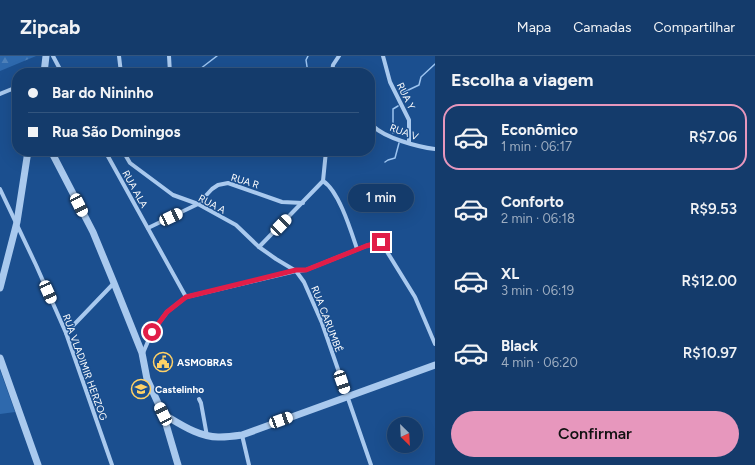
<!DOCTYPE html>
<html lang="pt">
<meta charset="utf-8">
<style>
body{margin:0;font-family:Figtree,sans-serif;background:#214673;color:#f1f3f6;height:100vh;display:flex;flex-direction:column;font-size:15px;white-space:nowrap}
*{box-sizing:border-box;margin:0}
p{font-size:13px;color:#9dadc1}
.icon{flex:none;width:22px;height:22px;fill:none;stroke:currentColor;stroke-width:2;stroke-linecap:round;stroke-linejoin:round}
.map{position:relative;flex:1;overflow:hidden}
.sheet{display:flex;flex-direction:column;background:#143b6b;width:320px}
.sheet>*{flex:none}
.banner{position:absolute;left:12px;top:12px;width:363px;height:88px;border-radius:16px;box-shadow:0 4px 16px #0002,0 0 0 1px #33557e;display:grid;align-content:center;height:88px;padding:0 16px;background:#143b6b}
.needle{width:26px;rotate:156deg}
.tools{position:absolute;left:387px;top:361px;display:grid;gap:8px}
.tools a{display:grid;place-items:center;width:36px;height:36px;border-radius:50%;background:#143b6b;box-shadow:0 4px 16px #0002,0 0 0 1px #33557e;font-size:20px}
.end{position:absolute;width:18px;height:18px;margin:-9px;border:5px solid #e11d48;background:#fff;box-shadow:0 0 0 2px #fff}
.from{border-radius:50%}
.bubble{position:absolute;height:28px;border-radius:14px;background:#143b6b;box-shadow:0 4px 16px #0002,0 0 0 1px #33557e;font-size:13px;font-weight:600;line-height:28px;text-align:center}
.car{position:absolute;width:12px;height:24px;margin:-12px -6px;border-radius:5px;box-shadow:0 0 3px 1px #0007;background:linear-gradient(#fff 24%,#345 0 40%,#fff 0 76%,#345 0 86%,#fff 0)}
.banner b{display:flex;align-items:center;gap:14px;height:38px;font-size:15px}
.banner b+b{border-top:1px solid #33557e}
.banner i{width:10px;height:10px;background:#f1f3f6}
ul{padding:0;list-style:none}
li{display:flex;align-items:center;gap:12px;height:66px;margin:0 8px 6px;padding:0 8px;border:2px solid transparent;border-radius:16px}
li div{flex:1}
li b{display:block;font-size:15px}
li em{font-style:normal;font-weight:600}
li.on{border-color:#e797bd}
li>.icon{width:36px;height:36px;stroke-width:1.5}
h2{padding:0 16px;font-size:18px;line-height:48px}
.cta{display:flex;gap:8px;margin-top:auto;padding:8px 16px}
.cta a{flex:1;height:46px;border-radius:24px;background:#e797bd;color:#111;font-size:16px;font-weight:600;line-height:46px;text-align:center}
header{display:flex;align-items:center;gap:24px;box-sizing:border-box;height:56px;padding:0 20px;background:#143b6b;border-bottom:1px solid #33557e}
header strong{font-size:19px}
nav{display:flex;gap:22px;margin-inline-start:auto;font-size:14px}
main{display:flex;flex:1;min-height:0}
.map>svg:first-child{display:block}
.forest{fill:url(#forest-firs)}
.park{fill:#2e69ad}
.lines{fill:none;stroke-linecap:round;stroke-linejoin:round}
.stream{stroke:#9cc4f0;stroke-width:1.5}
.minor{stroke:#a9c9ee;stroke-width:4}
.tertiary{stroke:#a9c9ee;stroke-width:7}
.route{stroke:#e11d48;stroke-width:5}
.labels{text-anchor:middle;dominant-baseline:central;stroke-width:3;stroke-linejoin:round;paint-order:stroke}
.street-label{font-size:10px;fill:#fff;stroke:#1b4f8f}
.poi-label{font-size:10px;font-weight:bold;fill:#fff;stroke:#1b4f8f;text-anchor:start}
</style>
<header>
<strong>Zipcab</strong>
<nav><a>Mapa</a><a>Camadas</a><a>Compartilhar</a></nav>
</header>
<main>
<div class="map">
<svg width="435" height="409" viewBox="0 0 435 409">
<defs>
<pattern id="forest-firs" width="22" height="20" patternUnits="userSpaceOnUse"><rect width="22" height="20" fill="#2e69ad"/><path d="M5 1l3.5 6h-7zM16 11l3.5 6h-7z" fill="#4d80b9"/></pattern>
</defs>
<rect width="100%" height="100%" fill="#1b4f8f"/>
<!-- forest -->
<path class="forest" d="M0,0H36L0,15Z"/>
<!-- park -->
<path class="park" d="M0,314L15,356L0,358Z"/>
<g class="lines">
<!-- stream -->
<g class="stream">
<path d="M308,0L306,4L308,17"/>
<path d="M200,13L217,0"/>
<path d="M189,17V16"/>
<path d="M402,37L419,29L421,21L435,8"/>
<path d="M393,77V53L398,50"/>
<path d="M385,106L388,104L395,102L399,87"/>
</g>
<!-- minor -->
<g class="minor">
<path d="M53,0L62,17"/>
<path d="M119,0L121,17"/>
<path d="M169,0L170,17"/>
<path d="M383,0L390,26L409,64V87"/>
<path d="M332,17L333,9L339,0"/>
<path d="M0,38L17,31"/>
<path d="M370,70H373C385,82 418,91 435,93"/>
<path d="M105,95L186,241"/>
<path d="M123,95L130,107L173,139L198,148L236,169L259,191L276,203L296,215L304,226L322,267L371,409"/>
<path d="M281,95L293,96L297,95"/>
<path d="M323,125C339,135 351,175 357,193"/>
<path d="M0,133L36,209L66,277L112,409"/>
<path d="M148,172L198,148L212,133L218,129L228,127L282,146L303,147"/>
<path d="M259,191L323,125L326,95"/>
<path d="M66,277L114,227"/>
<path d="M143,297L152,276L167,256L186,241L296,215L306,214L366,190L381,186L415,241L435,288"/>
<path d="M199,343L201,347L207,380"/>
<path d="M242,379L249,409"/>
</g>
<!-- tertiary -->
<g class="tertiary">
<path d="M44,17L46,0"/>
<path d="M51,95L93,176L114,227L142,297L147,323L163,358L178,409"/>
<path d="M0,232L17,166L28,95"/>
<path d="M0,302L38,409"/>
<path d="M163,358C180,368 200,382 220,381C227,381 235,380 242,379L435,309"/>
</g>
</g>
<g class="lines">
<!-- route -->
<path class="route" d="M152,276L167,256L186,241L296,214H306L366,190L381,186"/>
</g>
<!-- icons -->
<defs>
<g id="civic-ring" transform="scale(1)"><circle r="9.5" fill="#1b4f8f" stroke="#ffd166" stroke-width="1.5"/><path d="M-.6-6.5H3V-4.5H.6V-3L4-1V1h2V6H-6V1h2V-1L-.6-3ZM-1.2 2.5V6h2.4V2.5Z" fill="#ffd166"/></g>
<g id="school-ring" transform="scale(1)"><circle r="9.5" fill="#1b4f8f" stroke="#ffd166" stroke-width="1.5"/><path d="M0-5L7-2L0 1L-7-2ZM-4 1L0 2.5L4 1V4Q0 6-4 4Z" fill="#ffd166"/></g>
</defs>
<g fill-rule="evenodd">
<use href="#civic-ring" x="163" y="306"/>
<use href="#school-ring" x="141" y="333"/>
</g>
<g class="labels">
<!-- street labels -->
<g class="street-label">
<text transform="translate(406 40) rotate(64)">RUA Y</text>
<text transform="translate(404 76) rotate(20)">RUA V</text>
<text transform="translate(245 125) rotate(17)">RUA R</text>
<text transform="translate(135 133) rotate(61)">RUA ALA</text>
<text transform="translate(212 148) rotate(28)">RUA A</text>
<text transform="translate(327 263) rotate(69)">RUA CARUMBÉ</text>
<text transform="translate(85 311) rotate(70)">RUA VLADIMIR HERZOG</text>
</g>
<!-- poi labels -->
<g class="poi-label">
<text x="177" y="306">ASMOBRAS</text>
<text x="155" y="333">Castelinho</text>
</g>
</g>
</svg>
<div class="tools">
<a><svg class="needle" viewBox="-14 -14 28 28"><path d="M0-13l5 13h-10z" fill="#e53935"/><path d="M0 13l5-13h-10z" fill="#9dadc1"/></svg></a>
</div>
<i class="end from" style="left:152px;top:276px"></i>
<i class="end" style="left:381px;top:186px"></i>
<div class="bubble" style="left:348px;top:128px;width:66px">1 min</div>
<i class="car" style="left:79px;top:149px;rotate:153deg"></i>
<i class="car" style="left:171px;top:161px;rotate:65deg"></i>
<i class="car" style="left:281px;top:169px;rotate:44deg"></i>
<i class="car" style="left:48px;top:236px;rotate:156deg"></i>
<i class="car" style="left:342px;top:326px;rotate:161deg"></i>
<i class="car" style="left:163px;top:358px;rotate:334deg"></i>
<i class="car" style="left:281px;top:364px;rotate:70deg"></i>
<div class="banner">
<b><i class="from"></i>Bar do Nininho</b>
<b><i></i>Rua São Domingos</b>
</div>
</div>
<section class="sheet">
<h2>Escolha a viagem</h2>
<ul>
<li class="on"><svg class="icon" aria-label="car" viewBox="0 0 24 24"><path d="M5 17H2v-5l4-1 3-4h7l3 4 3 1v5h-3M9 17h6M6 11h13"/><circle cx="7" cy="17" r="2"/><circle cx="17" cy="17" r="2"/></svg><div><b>Econômico</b><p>1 min · 06:17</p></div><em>R$7.06</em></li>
<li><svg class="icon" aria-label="car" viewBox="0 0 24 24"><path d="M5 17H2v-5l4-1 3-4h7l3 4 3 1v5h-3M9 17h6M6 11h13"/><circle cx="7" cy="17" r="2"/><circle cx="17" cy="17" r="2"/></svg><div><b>Conforto</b><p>2 min · 06:18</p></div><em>R$9.53</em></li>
<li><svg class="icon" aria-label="car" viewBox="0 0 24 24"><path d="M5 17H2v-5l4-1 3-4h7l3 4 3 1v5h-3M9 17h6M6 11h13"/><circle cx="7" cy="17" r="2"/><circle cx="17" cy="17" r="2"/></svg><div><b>XL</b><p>3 min · 06:19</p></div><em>R$12.00</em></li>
<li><svg class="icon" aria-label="car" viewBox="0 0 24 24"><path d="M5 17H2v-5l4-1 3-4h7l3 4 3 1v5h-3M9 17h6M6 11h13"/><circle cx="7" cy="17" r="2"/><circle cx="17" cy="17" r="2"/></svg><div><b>Black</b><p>4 min · 06:20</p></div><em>R$10.97</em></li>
</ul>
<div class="cta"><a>Confirmar</a></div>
</section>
</main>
